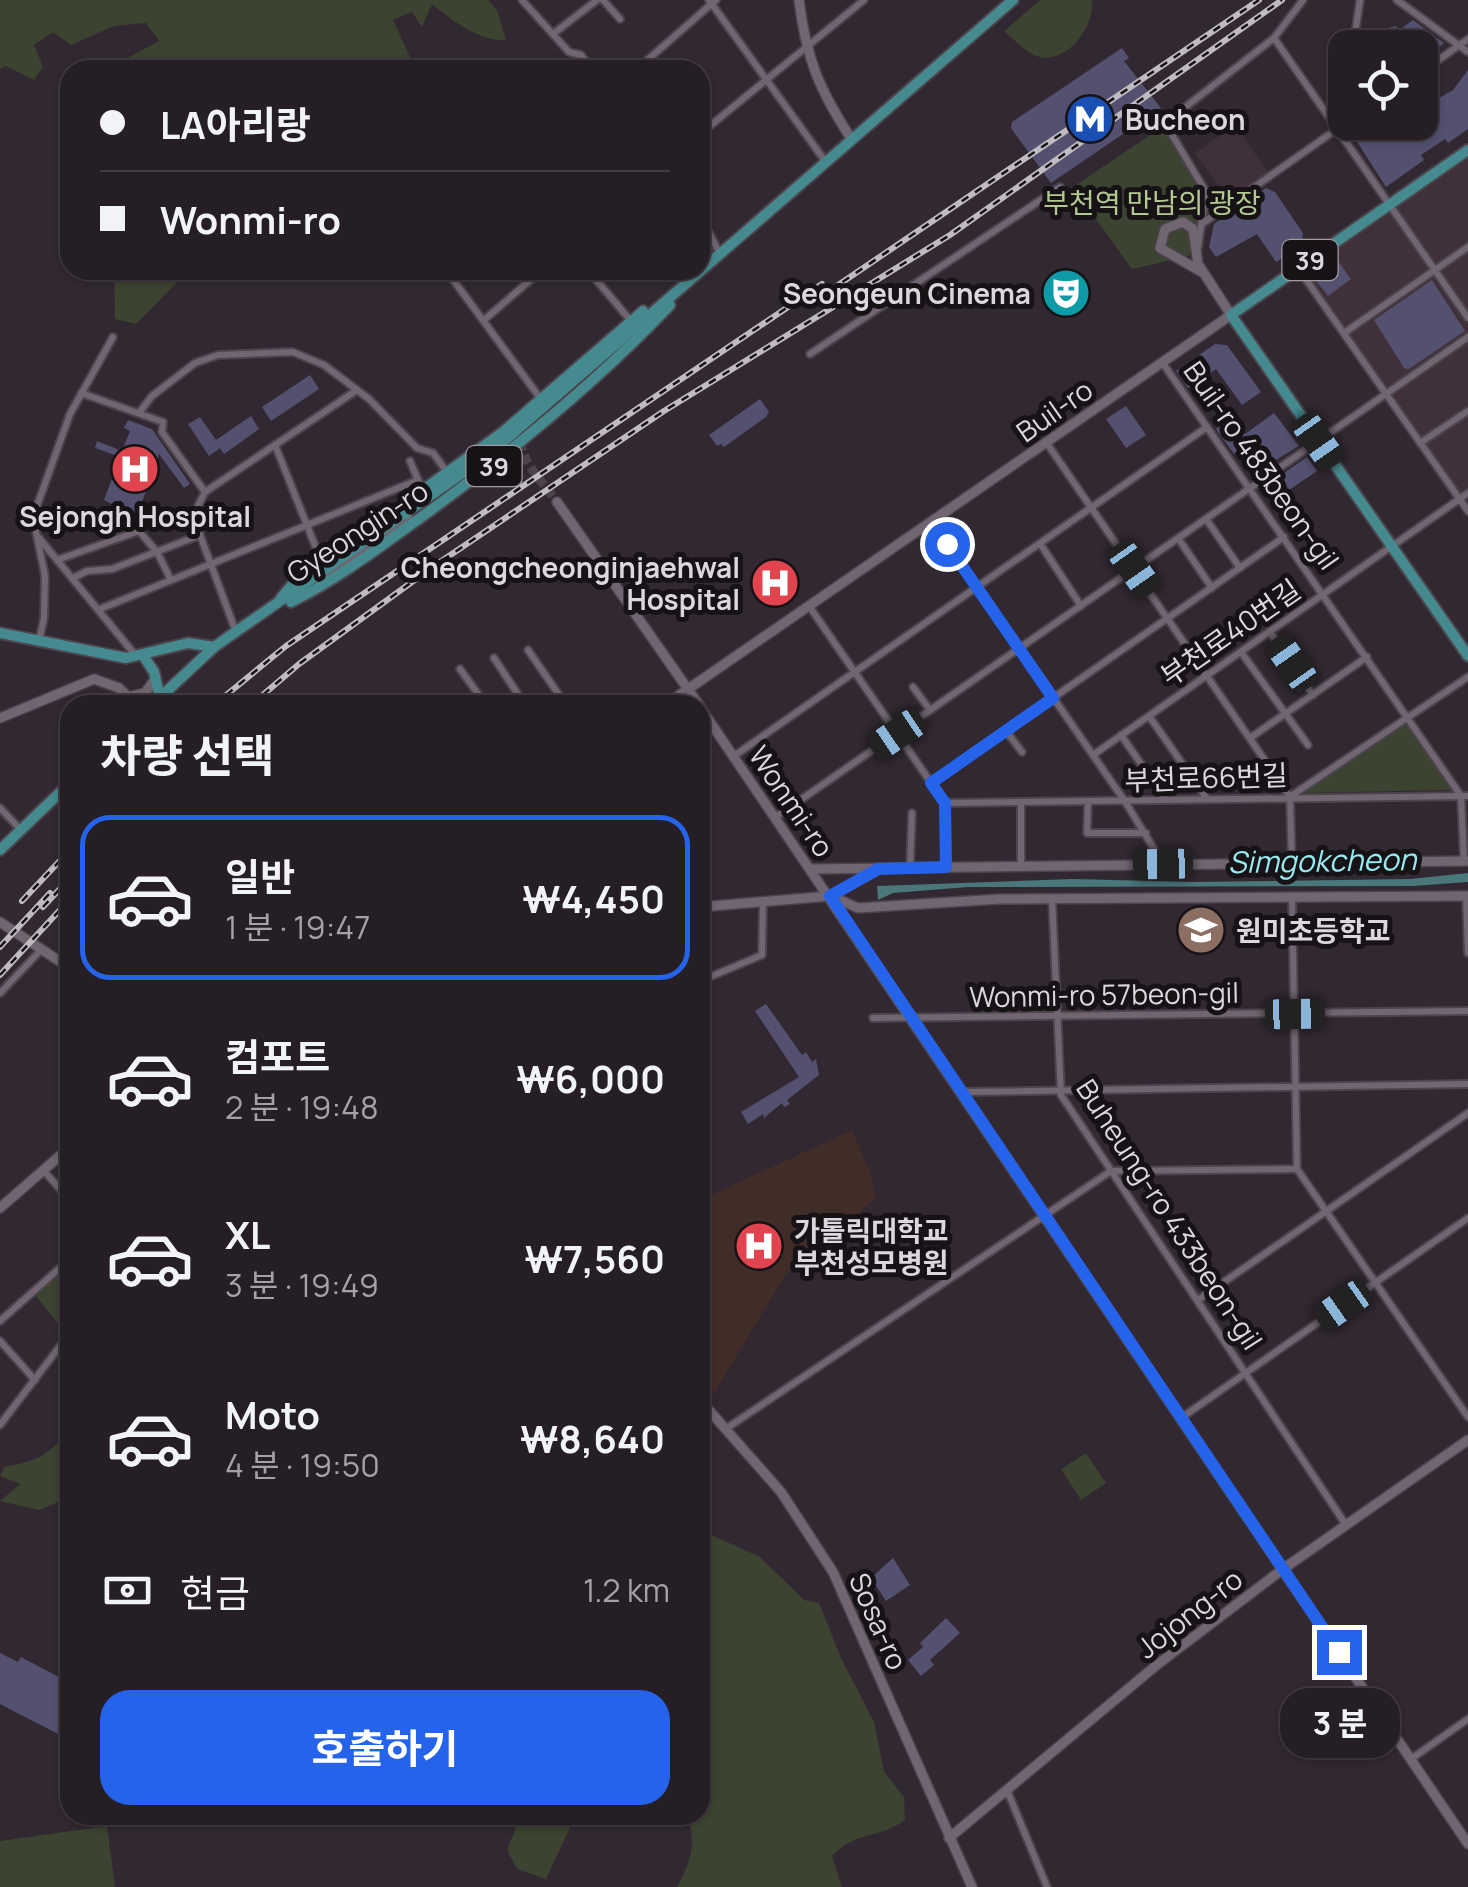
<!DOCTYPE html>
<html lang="ko">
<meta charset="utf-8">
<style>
body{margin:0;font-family:Manrope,"Noto Sans KR",sans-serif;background:#2d272d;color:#f1f3f6;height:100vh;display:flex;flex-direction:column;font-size:38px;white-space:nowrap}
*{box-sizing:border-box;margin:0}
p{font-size:32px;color:#a3a2a7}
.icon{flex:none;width:55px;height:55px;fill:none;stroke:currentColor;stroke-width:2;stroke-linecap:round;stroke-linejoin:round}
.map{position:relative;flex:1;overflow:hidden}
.drawer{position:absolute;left:60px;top:695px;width:650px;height:1130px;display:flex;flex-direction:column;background:#251e25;border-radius:30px;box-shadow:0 2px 8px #0004,0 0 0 2px #423c42}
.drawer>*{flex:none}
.hud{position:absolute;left:60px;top:60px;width:650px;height:220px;border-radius:30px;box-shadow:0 2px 8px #0004,0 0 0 2px #423c42;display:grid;align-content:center;height:220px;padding:0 40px;background:#251e25}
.tools{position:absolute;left:1328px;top:30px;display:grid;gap:20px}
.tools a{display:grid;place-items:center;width:110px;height:110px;border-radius:20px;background:#251e25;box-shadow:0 2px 8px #0004,0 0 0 2px #423c42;font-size:50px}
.end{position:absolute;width:45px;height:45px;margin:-22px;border:12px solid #2563eb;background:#fff;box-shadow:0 0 0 5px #fff}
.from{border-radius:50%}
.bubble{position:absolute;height:70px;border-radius:30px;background:#251e25;box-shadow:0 2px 8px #0004,0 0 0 2px #423c42;font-size:32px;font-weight:700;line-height:70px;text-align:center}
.car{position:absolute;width:30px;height:60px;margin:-30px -15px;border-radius:12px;box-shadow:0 0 8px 2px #0007;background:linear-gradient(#222 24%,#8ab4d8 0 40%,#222 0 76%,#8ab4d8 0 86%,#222 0)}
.hud b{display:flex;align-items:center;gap:35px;height:95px;font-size:38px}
.hud b+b{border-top:2px solid #423c42}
.hud i{width:25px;height:25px;background:#f1f3f6}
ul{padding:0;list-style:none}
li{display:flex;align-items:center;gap:30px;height:165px;margin:0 20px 15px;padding:0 20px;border:5px solid transparent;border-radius:30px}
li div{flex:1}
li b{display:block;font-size:38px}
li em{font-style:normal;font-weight:700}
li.selected{border-color:#2563eb}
li>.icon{width:90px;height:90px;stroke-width:1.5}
h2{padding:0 40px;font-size:45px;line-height:120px}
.pay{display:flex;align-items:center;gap:25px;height:110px;padding:0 40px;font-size:38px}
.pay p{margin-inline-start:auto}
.button{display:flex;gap:20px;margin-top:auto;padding:20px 40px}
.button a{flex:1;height:115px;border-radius:30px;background:#2563eb;color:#fff;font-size:40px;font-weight:700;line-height:115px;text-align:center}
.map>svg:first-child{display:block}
.commercial{fill:#40303a}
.medical{fill:#402d28}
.green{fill:#3c4330}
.water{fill:#49777a}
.building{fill:#545170}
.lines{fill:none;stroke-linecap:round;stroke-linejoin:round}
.secondary-tunnel{stroke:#4b424b;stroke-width:9;stroke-dasharray:9 4.5;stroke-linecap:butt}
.street-casing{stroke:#4b444c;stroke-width:10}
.secondary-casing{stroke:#4b444c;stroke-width:12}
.primary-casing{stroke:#4b444c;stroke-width:14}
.street{stroke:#706570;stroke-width:6}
.secondary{stroke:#706570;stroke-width:9}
.primary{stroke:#458a8f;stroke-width:10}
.rail-casing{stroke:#c0bbc1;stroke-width:6}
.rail{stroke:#161216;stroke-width:2.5;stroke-dasharray:8;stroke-linecap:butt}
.route{stroke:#2563eb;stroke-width:12}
.labels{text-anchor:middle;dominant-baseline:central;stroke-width:10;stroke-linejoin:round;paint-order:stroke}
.shield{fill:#161216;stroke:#a19ca1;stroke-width:2.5}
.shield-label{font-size:25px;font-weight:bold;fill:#dcd7dd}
.poi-label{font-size:28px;font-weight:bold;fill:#dcd7dd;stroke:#161216;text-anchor:start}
.park-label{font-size:28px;fill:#b3c88e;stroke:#161216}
.street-label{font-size:28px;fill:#dcd7dd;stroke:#161216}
.water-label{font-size:30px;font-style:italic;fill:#97eaef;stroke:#161216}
</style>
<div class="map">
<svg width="1468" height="1887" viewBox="0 0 1468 1887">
<rect width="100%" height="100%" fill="#312831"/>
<!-- commercial -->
<g class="commercial">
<path d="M1235,125L1268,172L1228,199L1195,153Z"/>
<path d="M1468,150V492L1460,497L1298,268Z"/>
</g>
<!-- medical -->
<path class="medical" d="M852,1130L870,1172L876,1198L786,1274L713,1395L700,1383V1176L711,1195Z"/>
<!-- green -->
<g class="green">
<path d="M0,0H488L497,10L506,40C479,42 452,20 432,4L422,27L412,12L393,20L416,70H113L116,64L159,41L146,23L114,26L71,45L53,32L34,45L43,67L34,80L6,66L0,69Z"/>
<path d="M1040,0H1092C1095,24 1072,58 1045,58C1029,57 1016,41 1004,31Z"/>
<path d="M1168,123L1220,205L1189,256L1132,269L1073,187Z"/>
<path d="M114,270H189L136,324L115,319Z"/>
<path d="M1406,722L1452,790L1300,793Z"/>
<path d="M70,1266V1325L65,1332L35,1295Z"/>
<path d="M70,1432V1505L68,1498L39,1510L0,1501L20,1484L0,1476L4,1467C39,1461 46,1455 70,1432Z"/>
<path d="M1086,1453L1106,1483L1081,1500L1061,1469Z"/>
<path d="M700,1530L760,1557L804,1600L819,1603L841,1658L874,1722L884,1772L904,1797L905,1820C877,1840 857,1830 832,1856L842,1887H677C690,1863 699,1841 685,1815H700Z"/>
<path d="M462,1815H576L546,1879L517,1869L507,1850L516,1828L498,1817L468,1821Z"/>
<path d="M107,1826L115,1887H0V1841Z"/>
</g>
<!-- water -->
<path class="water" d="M1468,873V882L1413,886L968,887L893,893L878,900L877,886L1073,879L1193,882L1411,879Z"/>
<!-- building -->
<g class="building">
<path d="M1413,20L1444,43L1420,65V48H1365L1384,29L1396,26L1399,30Z"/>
<path d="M1122,48L1129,58L1124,61L1161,108L1051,183L1011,128L1012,122Z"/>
<path d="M1468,70V129L1448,143L1445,139L1421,155L1424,160L1386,187L1349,129L1358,122H1388L1400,140L1412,132L1405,122H1420L1428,114L1427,105L1453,90Z"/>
<path d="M1266,188L1275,192L1303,233L1301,246L1276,262L1257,234L1216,257L1209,247L1214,224Z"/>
<path d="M1338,261L1351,279L1328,296L1314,278Z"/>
<path d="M1432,280L1465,331L1409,369L1404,368L1374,320Z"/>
<path d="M1215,344L1227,345L1261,392L1242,405L1216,369L1188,388L1176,371Z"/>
<path d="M310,375L319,389L271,421L262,407Z"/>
<path d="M760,399L769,412L766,417L724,447L721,444L717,446L709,435Z"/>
<path d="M1126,406L1146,435L1126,448L1106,419Z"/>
<path d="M1274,413L1299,446L1269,464L1253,441L1234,454L1216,429L1233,417L1245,434Z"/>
<path d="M251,416L259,429L224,454L220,448L209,456L188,424L200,417L216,440Z"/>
<path d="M128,420L152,429L190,484L184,488L159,454L138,513L133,515L104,500L120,457L95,448L97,441L122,451L130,431L124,428Z"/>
<path d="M1307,457L1317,471L1289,490L1281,475Z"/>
<path d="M766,1004L802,1055L806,1052L812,1062L816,1059L819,1075L787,1100L790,1104L784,1107L782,1103L764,1118L763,1114L748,1124L741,1112L799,1077L755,1011Z"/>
<path d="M893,1558L910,1585L886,1601L871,1578Z"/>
<path d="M946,1618L960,1633L930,1660L934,1665L921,1676L908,1660L923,1647L920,1643Z"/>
<path d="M0,1653L18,1662L21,1657L70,1683V1721L62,1736L0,1704Z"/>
</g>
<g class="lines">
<!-- secondary-tunnel -->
<path class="secondary-tunnel" d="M523,429C512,453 544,483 557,502"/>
<!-- street casing -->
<g class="street-casing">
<g id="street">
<path d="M522,0L569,52L581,55L593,70"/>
<path d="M603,0L620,19"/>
<path d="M709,0L825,161"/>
<path d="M1397,0L1468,52"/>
<path d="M553,34L597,0"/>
<path d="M1274,38L1468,318"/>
<path d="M1353,48L1360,0"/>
<path d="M636,70L716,0"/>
<path d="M1420,73L1468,39"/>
<path d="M1338,126L1345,93"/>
<path d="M700,134L864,0"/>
<path d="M700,215L720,254"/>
<path d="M1203,223L1347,122"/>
<path d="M1198,247L1206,192L1165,123L1274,38L1303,0"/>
<path d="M1298,268L1468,511"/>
<path d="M446,270L540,398"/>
<path d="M588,270L630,320"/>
<path d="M484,320L542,270"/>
<path d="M1344,333L1468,247"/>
<path d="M810,354L1060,187"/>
<path d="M1162,362L1461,796L1464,861"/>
<path d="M81,393L163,422L162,432L205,492L195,512L200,535L236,632"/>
<path d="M139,413L152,396L195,363L218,355L293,352L324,365L369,399L417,448L433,453L447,472"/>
<path d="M1046,442L1290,797L1292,863"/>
<path d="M1420,443L1468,411"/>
<path d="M275,445L322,563"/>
<path d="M410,461L418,480"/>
<path d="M205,492L357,390"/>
<path d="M1206,519L1240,568"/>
<path d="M932,522L1126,803L1163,864"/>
<path d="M39,538L136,656"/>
<path d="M1178,538L1212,588"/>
<path d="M1041,545L1081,606"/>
<path d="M60,559L139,531L157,552L171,580"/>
<path d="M75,577L87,571L112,569L200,535"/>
<path d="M809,606L945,803L946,867"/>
<path d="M100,609L418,480L423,489"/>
<path d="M1270,632L1313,695"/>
<path d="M39,641L44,618L45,576L33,517L70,414L113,337"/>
<path d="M528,650L566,705"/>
<path d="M1241,652L1308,745"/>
<path d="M494,658L525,705"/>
<path d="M460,669L486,705"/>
<path d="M913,687L930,710"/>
<path d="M1149,716L1207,799"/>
<path d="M1006,731L1022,752"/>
<path d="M1121,735L1166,800"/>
<path d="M1250,738L1367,657"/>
<path d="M1093,755L1468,493"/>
<path d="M734,756L1207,427"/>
<path d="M931,783L1284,537"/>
<path d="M1291,796L1468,677"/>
<path d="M945,803L1468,796"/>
<path d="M1088,803L1087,833H1146"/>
<path d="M0,808L21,830"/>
<path d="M776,817L1468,337"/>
<path d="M1021,867V803"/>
<path d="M910,868L912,813"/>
<path d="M1466,896L1468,953"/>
<path d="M1292,897L1297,1169"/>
<path d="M1052,898L1061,1095L1346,1525"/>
<path d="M700,981L762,955L763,904"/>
<path d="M0,993L41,950"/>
<path d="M873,1018L1468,1011"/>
<path d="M963,1092L1468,1084"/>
<path d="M1297,1169L1468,1417"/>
<path d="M43,1170L70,1200"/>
<path d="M1198,1300L1468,1113"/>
<path d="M0,1321L70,1259"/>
<path d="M0,1341L35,1380"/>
<path d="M1181,1418L1468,1218"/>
<path d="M0,1425L70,1333"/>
<path d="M727,1428L1111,1171L1297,1169"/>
<path d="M1411,1759L1468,1719"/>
<path d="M1007,1790L1047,1887"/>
</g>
</g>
<!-- secondary casing -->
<g class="secondary-casing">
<g id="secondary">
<path d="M799,0C806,59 820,91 852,140"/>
<path d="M557,502L699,705"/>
<path d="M320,581L408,517"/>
<path d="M128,697L145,693L156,678"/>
<path d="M665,705L1231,315L1198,264L1193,229L1183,222L1165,229L1160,248L1202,272"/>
<path d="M700,707L1468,1844"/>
<path d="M0,718L94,679L119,688L136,705"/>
<path d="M811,869L1468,861"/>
<path d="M833,897L858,908L1000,899L1468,896"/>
<path d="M700,907L830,896L875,871"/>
<path d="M0,922L70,968"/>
<path d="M0,1208L70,1147"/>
<path d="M700,1400L781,1492L833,1572L972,1887"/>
<path d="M949,1838L1158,1664L1283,1569L1468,1440"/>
</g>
</g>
<!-- primary casing -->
<g class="primary-casing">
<g id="primary">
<path d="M1468,150L1231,315L1468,656"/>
<path d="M281,598L292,585L503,432L643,311"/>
<path d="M291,602C335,580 373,552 413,523C504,458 593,386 670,305"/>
<path d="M0,633L126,658L188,643L214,647"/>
<path d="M143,655L154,672L160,698"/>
<path d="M152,705L214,647L470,468L510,436L1013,0"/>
<path d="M0,850L70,783"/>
</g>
</g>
<!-- street -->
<use href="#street" class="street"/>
<!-- secondary -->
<use href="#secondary" class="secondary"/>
<!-- primary -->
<use href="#primary" class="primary"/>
<!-- rail casing -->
<g class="rail-casing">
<g id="rail">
<path d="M816,300L1259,0"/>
<path d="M214,705L286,646L822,284"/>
<path d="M251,705L299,664L434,566L664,411L950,235L1282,0"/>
<path d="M22,901L70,850"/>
<path d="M43,907L70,878"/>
<path d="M0,947L50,893"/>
<path d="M0,975L70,899"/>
</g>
</g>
<!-- rail -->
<use href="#rail" class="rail"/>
</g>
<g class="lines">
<!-- route -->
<path class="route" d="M947,544L1053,698L931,783L945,803L946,867L878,869L830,896L1339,1652"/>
</g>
<!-- icons -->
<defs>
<g id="metro-disc" transform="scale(2.5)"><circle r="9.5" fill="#1a4fb4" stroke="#161216"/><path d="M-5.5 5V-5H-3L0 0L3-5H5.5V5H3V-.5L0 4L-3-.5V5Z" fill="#fff"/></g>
<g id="theatre-disc" transform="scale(2.5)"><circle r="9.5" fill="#0f9aa8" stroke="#161216"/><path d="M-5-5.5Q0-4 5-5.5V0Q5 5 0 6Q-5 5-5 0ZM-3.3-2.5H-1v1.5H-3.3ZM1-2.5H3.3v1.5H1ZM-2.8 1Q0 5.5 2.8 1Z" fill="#fff"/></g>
<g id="hospital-disc" transform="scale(2.5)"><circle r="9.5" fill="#e0444e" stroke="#161216"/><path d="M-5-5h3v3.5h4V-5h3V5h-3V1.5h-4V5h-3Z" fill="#fff"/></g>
<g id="school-disc" transform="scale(2.5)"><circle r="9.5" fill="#8d6e63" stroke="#161216"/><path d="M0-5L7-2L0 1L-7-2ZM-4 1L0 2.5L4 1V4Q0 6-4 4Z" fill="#fff"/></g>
</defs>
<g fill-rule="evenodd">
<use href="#metro-disc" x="1090" y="119"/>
<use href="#theatre-disc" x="1066" y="293"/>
<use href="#hospital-disc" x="135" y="469"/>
<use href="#hospital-disc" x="775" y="583"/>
<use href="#school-disc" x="1201" y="930"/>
<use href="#hospital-disc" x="759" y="1246"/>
</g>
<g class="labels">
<!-- shield labels -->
<g class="shield">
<rect x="1282.5" y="240" width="55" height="40" rx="8"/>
<rect x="466.5" y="446" width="55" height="40" rx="8"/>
</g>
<g class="shield-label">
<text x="1310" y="260">39</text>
<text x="494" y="466">39</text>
</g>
<!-- poi labels -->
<g class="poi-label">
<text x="1125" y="119">Bucheon</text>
<text x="1031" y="293" text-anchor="end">Seongeun Cinema</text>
<text x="135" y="516" text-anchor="middle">Sejongh Hospital</text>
<text x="740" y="567" text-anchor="end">Cheongcheonginjaehwal<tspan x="740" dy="32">Hospital</tspan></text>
<text x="1236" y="930">원미초등학교</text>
<text x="794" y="1230">가톨릭대학교<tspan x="794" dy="32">부천성모병원</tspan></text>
</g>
<!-- park labels -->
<g class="park-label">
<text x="1152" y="202">부천역 만남의 광장</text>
</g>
<!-- street labels -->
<g class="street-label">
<text transform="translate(1054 410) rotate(-35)">Buil-ro</text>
<text transform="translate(1262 465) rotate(55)">Buil-ro 483beon-gil</text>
<text transform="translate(357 531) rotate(-33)">Gyeongin-ro</text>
<text transform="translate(1230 632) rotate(-35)">부천로40번길</text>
<text transform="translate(1206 777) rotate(-2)">부천로66번길</text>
<text transform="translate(792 801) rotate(56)">Wonmi-ro</text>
<text transform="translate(1104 994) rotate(-1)">Wonmi-ro 57beon-gil</text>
<text transform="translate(1170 1214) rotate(57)">Buheung-ro 433beon-gil</text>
<text transform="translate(1189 1613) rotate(-38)">Jojong-ro</text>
<text transform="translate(879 1621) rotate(66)">Sosa-ro</text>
</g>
<!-- water labels -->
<g class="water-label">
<text transform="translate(1322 860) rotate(-1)">Simgokcheon</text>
</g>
</g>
</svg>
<div class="tools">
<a><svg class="icon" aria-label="locate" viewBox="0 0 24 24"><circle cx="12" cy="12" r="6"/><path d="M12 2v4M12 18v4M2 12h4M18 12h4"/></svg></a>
</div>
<i class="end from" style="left:947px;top:544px"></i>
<i class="end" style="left:1339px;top:1652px"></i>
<div class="bubble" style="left:1280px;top:1688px;width:120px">3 분</div>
<i class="car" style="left:1318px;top:441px;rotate:145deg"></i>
<i class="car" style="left:1134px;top:569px;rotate:145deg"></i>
<i class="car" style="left:1292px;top:663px;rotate:325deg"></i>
<i class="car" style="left:897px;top:734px;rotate:236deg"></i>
<i class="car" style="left:1163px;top:864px;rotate:269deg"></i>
<i class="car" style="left:1295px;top:1014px;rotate:89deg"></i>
<i class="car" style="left:1343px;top:1305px;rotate:235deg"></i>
<div class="hud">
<b><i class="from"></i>LA아리랑</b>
<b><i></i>Wonmi-ro</b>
</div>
<section class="drawer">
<h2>차량 선택</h2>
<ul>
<li class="selected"><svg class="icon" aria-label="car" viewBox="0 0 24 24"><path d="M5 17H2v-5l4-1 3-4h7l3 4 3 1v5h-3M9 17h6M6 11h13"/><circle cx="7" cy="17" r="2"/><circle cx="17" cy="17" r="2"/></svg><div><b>일반</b><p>1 분 · 19:47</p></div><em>₩4,450</em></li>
<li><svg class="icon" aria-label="car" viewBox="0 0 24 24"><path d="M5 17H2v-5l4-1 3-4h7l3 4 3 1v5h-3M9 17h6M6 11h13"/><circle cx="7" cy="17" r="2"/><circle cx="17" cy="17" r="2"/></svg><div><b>컴포트</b><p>2 분 · 19:48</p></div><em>₩6,000</em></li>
<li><svg class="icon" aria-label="car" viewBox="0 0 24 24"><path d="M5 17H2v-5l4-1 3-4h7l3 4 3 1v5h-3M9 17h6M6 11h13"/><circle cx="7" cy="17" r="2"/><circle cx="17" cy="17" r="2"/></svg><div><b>XL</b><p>3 분 · 19:49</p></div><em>₩7,560</em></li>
<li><svg class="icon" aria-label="car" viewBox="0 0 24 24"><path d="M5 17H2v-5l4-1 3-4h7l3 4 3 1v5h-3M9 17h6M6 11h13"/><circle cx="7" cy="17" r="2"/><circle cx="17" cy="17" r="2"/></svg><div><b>Moto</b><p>4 분 · 19:50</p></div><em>₩8,640</em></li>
</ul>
<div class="pay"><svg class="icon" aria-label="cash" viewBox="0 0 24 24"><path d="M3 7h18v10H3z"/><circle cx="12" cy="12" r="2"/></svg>현금<p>1.2 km</p></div>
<div class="button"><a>호출하기</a></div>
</section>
</div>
